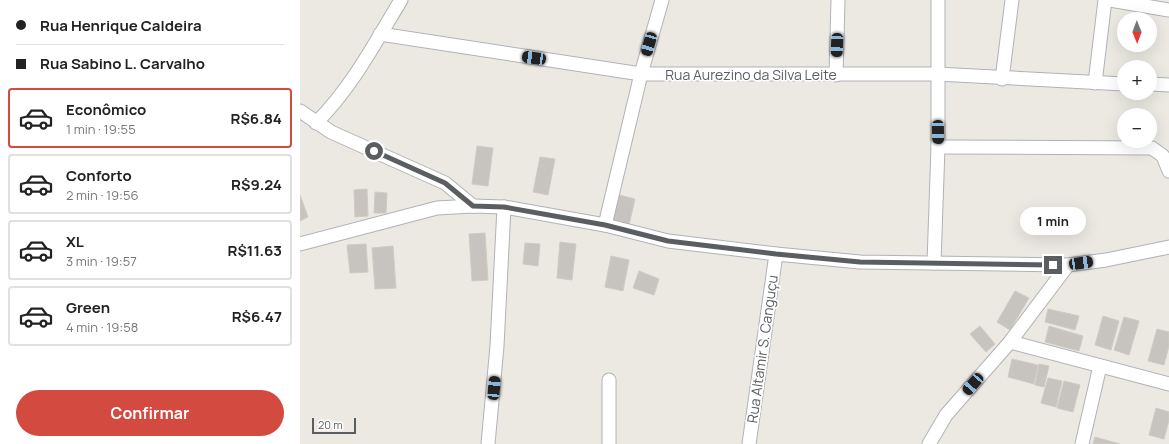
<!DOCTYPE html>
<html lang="pt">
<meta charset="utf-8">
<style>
body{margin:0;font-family:Manrope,sans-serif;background:#f2f2f2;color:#222;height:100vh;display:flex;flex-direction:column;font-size:15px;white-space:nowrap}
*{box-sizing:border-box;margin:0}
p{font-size:13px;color:#767676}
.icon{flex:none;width:22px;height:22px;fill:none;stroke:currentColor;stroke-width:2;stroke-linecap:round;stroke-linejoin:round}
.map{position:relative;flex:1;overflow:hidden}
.panel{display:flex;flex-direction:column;background:#fff;width:300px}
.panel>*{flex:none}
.hud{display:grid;align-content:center;height:88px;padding:0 16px;background:#fff}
.needle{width:26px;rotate:179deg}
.controls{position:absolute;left:817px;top:12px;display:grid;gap:8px}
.controls a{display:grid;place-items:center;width:40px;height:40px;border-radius:50%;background:#fff;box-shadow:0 4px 16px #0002;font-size:20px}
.scale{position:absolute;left:12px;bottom:10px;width:44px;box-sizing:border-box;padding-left:4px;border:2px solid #5b5e61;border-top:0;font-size:11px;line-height:14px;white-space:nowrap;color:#5b5e61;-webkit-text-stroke:3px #fff;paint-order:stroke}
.end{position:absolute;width:18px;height:18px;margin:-9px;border:5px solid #5b5e61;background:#fff;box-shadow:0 0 0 2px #fff}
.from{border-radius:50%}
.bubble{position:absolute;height:28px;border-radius:14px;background:#fff;box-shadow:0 4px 16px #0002;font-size:13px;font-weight:700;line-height:28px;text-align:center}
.car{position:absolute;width:12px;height:24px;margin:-12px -6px;border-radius:5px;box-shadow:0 0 3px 1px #0007;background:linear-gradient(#222 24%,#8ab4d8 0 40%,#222 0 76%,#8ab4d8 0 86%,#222 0)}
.hud b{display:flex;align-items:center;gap:14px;height:38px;font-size:15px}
.hud b+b{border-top:1px solid #e0e0e0}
.hud i{width:10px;height:10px;background:#222}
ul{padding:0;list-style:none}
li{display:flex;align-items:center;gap:12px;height:60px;margin:0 8px 6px;padding:0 8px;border:2px solid #e0e0e0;border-radius:4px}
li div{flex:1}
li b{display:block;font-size:15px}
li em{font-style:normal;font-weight:700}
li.current{border-color:#d34a41}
li>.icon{width:36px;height:36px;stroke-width:1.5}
.button{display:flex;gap:8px;margin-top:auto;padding:8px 16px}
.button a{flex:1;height:46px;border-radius:24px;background:#d34a41;color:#fff;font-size:16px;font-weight:700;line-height:46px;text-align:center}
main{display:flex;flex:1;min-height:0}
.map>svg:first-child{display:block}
.building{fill:#c7c4bf;stroke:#cfcbc2}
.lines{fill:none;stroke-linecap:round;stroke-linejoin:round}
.minor-casing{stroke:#b0b3b6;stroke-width:15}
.minor{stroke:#fff;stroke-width:13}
.route{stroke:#5b5e61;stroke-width:5}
.labels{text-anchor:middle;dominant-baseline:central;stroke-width:3.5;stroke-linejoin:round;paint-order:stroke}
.street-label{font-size:14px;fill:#5b5e61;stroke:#fff}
</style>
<main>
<section class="panel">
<div class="hud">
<b><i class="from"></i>Rua Henrique Caldeira</b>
<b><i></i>Rua Sabino L. Carvalho</b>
</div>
<ul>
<li class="current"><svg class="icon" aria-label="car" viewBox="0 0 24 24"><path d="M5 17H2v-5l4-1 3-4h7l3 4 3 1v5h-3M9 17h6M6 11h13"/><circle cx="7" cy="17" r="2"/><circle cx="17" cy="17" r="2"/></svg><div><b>Econômico</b><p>1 min · 19:55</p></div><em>R$6.84</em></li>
<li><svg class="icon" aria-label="car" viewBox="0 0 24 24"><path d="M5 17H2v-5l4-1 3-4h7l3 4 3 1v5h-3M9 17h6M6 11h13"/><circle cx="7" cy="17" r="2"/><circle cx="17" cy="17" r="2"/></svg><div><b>Conforto</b><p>2 min · 19:56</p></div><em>R$9.24</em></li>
<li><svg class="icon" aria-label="car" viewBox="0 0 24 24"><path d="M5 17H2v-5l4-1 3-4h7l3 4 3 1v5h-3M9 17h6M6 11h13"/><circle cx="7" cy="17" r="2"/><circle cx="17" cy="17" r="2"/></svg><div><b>XL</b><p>3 min · 19:57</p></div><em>R$11.63</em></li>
<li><svg class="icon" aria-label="car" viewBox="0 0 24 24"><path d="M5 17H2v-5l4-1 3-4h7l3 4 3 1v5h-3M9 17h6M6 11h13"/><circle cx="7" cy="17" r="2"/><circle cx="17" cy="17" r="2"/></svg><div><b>Green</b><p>4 min · 19:58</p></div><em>R$6.47</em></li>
</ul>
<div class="button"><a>Confirmar</a></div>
</section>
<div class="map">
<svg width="869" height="444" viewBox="0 0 869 444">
<rect width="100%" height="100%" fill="#ebe9e2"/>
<!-- building -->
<g class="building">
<path d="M177,146L193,148L188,186L172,184Z"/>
<path d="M240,157L255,159L248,195L233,192Z"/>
<path d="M67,189L68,216L55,217L54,190Z"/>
<path d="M75,192L87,193L86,213H74Z"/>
<path d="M0,195L8,217L0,221Z"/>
<path d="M319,195L335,199L329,225L313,222Z"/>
<path d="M185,233L188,280L172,281L169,234Z"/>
<path d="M260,242L276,244L272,280L257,278Z"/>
<path d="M225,243L240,244L238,266L223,264Z"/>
<path d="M66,244L68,272L50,273L47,245Z"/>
<path d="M93,246L96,288L75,289L72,248Z"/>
<path d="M311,256L329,260L323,291L305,287Z"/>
<path d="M339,271L359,279L354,295L333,288Z"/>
<path d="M715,291L729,298L710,330L697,322Z"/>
<path d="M748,309L779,316L775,330L745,322Z"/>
<path d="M803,316L819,321L811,350L795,345Z"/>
<path d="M824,317L839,321L829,355L814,350Z"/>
<path d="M680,326L695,344L686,352L670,334Z"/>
<path d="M749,326L783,336L779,351L745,342Z"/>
<path d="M857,329L869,332V346L864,365L848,361Z"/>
<path d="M712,359L738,365L734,384L708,377Z"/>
<path d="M739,364L749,366L744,387L735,385Z"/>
<path d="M748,378L762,381L756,407L741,403Z"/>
<path d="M764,381L780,385L773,412L757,408Z"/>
<path d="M856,408L869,412V420L864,439L849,435Z"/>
<path d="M795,437L820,444H793Z"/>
</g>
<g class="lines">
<!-- minor casing -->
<g class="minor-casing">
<g id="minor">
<path d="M810,0L869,10"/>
<path d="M80,34L341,74H637L824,84"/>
<path d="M536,75L538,0"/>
<path d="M702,79L712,0"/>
<path d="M795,83L805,0"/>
<path d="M850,84L869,85"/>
<path d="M0,111L31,132L145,183L173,206"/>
<path d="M16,123C52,87 75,43 101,0"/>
<path d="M638,147L852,148L863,156L869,171"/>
<path d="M305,225L341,74L362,0"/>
<path d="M0,244L137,208L173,206L204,207L305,225L368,241L476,254L560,262L768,265L806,260L869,247"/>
<path d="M634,263L638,147V0"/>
<path d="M710,342L869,384"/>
<path d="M188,444L197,346L204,207"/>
<path d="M309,444V380"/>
<path d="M449,444L476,254"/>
<path d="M629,444L646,415L710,342L768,265"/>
<path d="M782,444L800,366"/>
</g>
</g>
<!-- minor -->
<use href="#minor" class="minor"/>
</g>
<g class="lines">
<!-- route -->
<path class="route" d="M74,151L145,183L173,206L204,207L305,225L368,241L476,254L560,262L753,265"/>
</g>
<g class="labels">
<!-- street labels -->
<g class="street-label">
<text x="451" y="74">Rua Aurezino da Silva Leite</text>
<text transform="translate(462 349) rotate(-82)">Rua Altamir S. Canguçu</text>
</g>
</g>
</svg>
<div class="controls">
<a><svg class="needle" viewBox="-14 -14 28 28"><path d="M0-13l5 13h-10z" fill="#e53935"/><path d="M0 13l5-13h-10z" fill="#767676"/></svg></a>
<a>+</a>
<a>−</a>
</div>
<div class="scale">20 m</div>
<i class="end from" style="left:74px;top:151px"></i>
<i class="end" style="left:753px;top:265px"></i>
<div class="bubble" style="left:720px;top:207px;width:66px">1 min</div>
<i class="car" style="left:349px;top:44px;rotate:196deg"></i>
<i class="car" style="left:537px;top:45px;rotate:182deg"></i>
<i class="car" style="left:234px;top:58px;rotate:278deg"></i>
<i class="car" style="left:638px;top:132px;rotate:179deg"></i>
<i class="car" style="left:781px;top:263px;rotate:82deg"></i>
<i class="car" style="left:673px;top:384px;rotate:221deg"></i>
<i class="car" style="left:194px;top:388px;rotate:5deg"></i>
</div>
</main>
